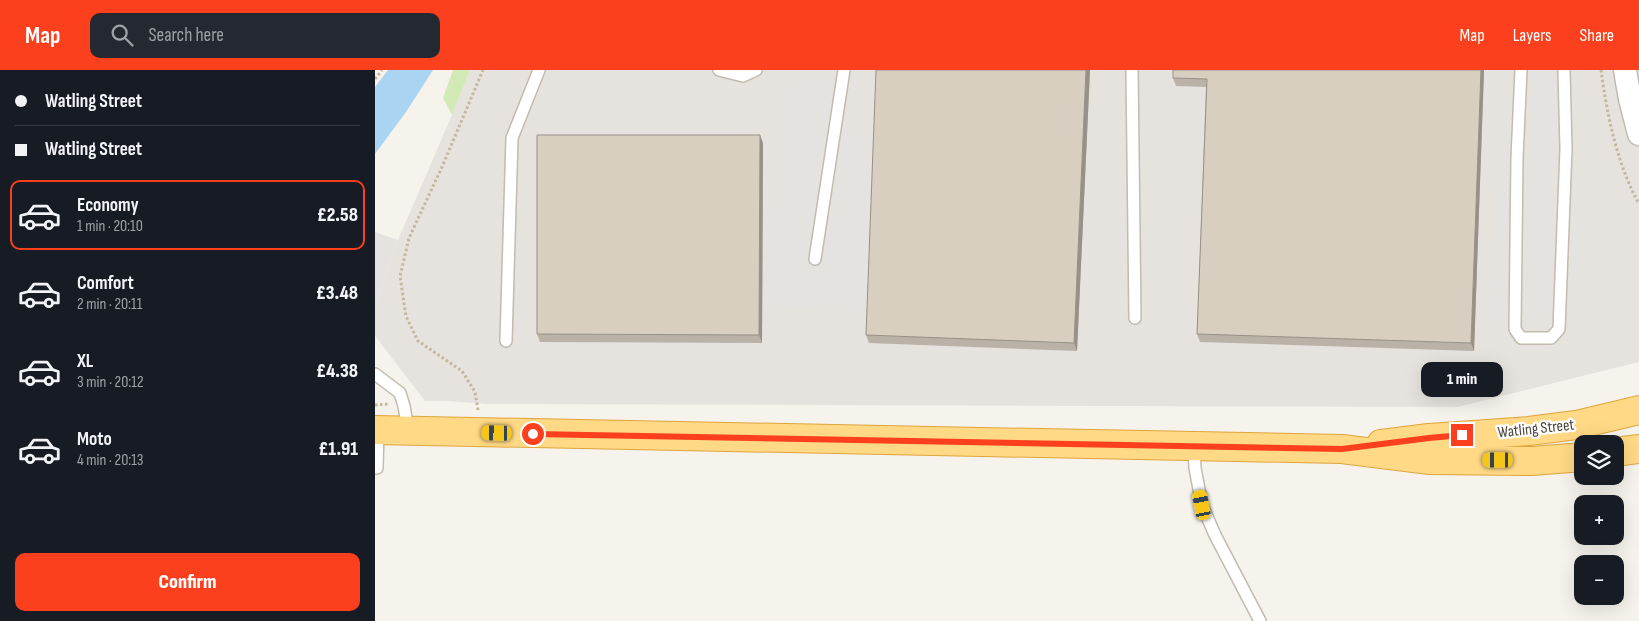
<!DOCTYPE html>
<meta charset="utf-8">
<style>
body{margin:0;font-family:"Sofia Sans Condensed",sans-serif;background:#242831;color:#f1f3f6;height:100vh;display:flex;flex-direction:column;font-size:19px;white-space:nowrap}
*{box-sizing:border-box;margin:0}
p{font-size:16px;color:#9ea1a6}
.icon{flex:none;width:28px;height:28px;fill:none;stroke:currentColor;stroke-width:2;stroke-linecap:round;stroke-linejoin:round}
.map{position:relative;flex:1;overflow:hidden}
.sheet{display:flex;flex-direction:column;background:#171b24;width:375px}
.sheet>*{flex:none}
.hud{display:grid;align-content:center;height:110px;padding:0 15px;background:#171b24}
.buttons{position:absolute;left:1199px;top:365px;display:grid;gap:10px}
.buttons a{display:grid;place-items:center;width:50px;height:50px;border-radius:10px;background:#171b24;box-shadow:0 5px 20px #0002;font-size:25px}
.end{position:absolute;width:22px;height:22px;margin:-11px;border:6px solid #fc3f1d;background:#fff;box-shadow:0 0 0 2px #fff}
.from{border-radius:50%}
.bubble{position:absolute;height:35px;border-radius:10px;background:#171b24;box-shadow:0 5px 20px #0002;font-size:16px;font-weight:800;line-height:35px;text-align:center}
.car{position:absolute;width:15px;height:30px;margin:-15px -8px;border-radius:6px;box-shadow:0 0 4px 1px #0007;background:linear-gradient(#f5c518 24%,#345 0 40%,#f5c518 0 76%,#345 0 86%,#f5c518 0)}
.hud b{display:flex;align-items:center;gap:18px;height:48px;font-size:19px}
.hud b+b{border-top:1px solid #363941}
.hud i{width:12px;height:12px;background:#f1f3f6}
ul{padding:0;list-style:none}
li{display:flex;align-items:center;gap:15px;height:70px;margin:0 10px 8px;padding:0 5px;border:2px solid transparent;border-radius:10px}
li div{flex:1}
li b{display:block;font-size:19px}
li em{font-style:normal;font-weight:800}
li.selected{border-color:#fc3f1d}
li>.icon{width:45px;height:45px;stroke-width:1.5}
.button{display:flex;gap:10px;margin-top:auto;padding:10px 15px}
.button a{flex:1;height:58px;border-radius:10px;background:#fc3f1d;color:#fff;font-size:20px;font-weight:800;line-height:58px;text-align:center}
header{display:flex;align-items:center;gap:30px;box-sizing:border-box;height:70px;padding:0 25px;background:#fc3f1d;color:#fff}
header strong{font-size:24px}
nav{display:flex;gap:28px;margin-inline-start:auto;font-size:18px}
.search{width:350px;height:45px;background:#242831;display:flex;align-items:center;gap:12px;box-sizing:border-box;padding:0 18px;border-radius:10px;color:#9ea1a6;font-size:19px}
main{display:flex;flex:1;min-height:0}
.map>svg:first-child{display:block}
.industrial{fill:#e6e2dd}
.green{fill:#d2eab5}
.parking{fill:#e5e3e0}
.water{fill:#a9d4f2}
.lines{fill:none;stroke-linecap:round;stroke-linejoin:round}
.service-casing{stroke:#c2bbae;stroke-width:14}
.minor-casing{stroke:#c2bbae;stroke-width:25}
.trunk-casing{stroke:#e0a43c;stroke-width:30}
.path{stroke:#c4b79f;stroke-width:3;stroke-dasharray:2.5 2.5;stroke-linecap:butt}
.service{stroke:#fff;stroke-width:11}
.minor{stroke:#fff;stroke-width:22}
.trunk{stroke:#ffd985;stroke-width:28}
.wall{fill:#bab2a6}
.shaded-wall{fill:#979187}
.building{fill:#d8cfc1;stroke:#979187}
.route{stroke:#fc3f1d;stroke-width:6}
.labels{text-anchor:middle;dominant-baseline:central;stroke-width:4.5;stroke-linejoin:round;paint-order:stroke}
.street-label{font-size:16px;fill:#4b4439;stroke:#fff}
</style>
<header>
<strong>Map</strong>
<div class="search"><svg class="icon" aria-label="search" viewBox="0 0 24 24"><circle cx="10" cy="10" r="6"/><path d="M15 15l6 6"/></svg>Search here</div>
<nav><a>Map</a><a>Layers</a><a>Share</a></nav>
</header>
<main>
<section class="sheet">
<div class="hud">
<b><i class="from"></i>Watling Street</b>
<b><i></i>Watling Street</b>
</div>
<ul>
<li class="selected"><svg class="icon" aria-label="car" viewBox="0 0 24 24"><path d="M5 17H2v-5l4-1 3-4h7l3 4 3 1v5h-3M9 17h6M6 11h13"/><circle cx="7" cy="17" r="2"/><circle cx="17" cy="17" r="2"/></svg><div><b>Economy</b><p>1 min · 20:10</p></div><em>£2.58</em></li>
<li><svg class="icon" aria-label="car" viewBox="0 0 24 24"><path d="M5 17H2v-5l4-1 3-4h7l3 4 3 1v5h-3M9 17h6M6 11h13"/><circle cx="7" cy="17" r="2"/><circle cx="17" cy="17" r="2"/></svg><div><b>Comfort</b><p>2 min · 20:11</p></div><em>£3.48</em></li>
<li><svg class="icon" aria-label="car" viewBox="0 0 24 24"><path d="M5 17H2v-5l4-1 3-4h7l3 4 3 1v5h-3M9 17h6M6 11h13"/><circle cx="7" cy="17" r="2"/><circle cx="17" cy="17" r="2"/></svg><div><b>XL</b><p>3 min · 20:12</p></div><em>£4.38</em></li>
<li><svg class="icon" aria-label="car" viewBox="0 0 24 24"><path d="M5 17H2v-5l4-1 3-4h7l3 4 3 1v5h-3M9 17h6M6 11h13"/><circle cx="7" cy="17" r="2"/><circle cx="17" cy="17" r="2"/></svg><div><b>Moto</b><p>4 min · 20:13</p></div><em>£1.91</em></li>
</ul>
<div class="button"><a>Confirm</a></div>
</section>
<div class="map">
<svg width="1264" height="551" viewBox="0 0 1264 551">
<rect width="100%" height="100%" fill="#f6f3ec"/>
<!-- industrial -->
<path class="industrial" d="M95,0H1264V292L1083,337L112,334L73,331H50L0,266V239L23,170L77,45Z"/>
<!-- green -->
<path class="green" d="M78,0H95L77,45L68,28Z"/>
<!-- parking -->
<g class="parking">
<path d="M468,0L462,39L471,62L502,67L495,242L393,236L398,32L411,16Z"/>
<path d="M1157,0H1182L1183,9L1173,254L1149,253L1158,11Z"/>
<path d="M1125,23L1138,24L1132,178L1119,177Z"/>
<path d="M1196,154H1208L1205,254H1193Z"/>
<path d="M0,162L23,170L0,239Z"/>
<path d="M1116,192H1132L1129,252H1114Z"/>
</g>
<!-- water -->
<path class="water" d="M13,0H58L31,42L0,84V17Z"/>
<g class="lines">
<!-- service casing -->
<g class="service-casing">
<g id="service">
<path d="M344,0L368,6L381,0"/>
<path d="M757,0L760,248"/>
<path d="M1146,0L1142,88L1140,259L1146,268H1176L1184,259L1191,79L1189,0"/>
<path d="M440,189L469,0"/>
<path d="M131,271L137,68L164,0"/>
<path d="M0,304L25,323L29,336L33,360"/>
<path d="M819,377L820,398L827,435L840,465L885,551"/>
<path d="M2,398L3,360"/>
</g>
</g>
<!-- minor casing -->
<g class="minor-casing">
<path id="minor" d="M1250,0L1255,29L1264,64"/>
</g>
<!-- trunk casing -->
<g class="trunk-casing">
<g id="trunk">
<path d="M0,360L967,379L1055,390L1157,391L1208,387"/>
<path d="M1006,374L1054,368L1154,361L1201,355L1264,340"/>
<path d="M1240,382L1264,379"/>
</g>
</g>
<!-- path -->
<g class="path">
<path d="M1226,0C1232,45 1242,94 1264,134"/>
<path d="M0,9L7,0"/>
<path d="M0,335L14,334"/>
<path d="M103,340L100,322L87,301L43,271L31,246L25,206L34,168L67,97L108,0"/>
</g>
<!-- service -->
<use href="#service" class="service"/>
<!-- minor -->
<use href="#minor" class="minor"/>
<!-- trunk -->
<use href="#trunk" class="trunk"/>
</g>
<!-- wall -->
<g class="wall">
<path d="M501,0H715L702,281L494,273L491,265Z"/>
<path d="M798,0H1109L1099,281L825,272L822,264L831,17L801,16L798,8Z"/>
<path d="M388,73L387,273L165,272L162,264Z"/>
</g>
<!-- shaded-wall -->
<g class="shaded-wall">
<path d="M711,0H715L702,281L699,273Z"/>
<path d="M1106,0H1109L1099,281L1096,273Z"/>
<path d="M385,65L388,73L387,273L384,265Z"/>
</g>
<!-- building -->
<g class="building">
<path d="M501,0H711L699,273L491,265Z"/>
<path d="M798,0H1106L1096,273L822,264L832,9L798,8Z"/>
<path d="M162,65H385L384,265L162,264Z"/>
</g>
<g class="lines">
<!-- route -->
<path class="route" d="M158,364L967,379L1054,368L1087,365"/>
</g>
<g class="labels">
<!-- street labels -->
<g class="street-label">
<text transform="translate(1161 359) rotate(-6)">Watling Street</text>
</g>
</g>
</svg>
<div class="buttons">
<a><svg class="icon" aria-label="layers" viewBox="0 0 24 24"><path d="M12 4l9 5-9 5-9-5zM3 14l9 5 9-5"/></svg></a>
<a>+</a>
<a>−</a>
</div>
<i class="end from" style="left:158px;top:364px"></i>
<i class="end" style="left:1087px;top:365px"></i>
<div class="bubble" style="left:1046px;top:292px;width:82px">1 min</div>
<i class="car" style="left:122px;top:363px;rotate:271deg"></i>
<i class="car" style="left:1123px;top:390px;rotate:270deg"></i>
<i class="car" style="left:827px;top:435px;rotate:349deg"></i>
</div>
</main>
